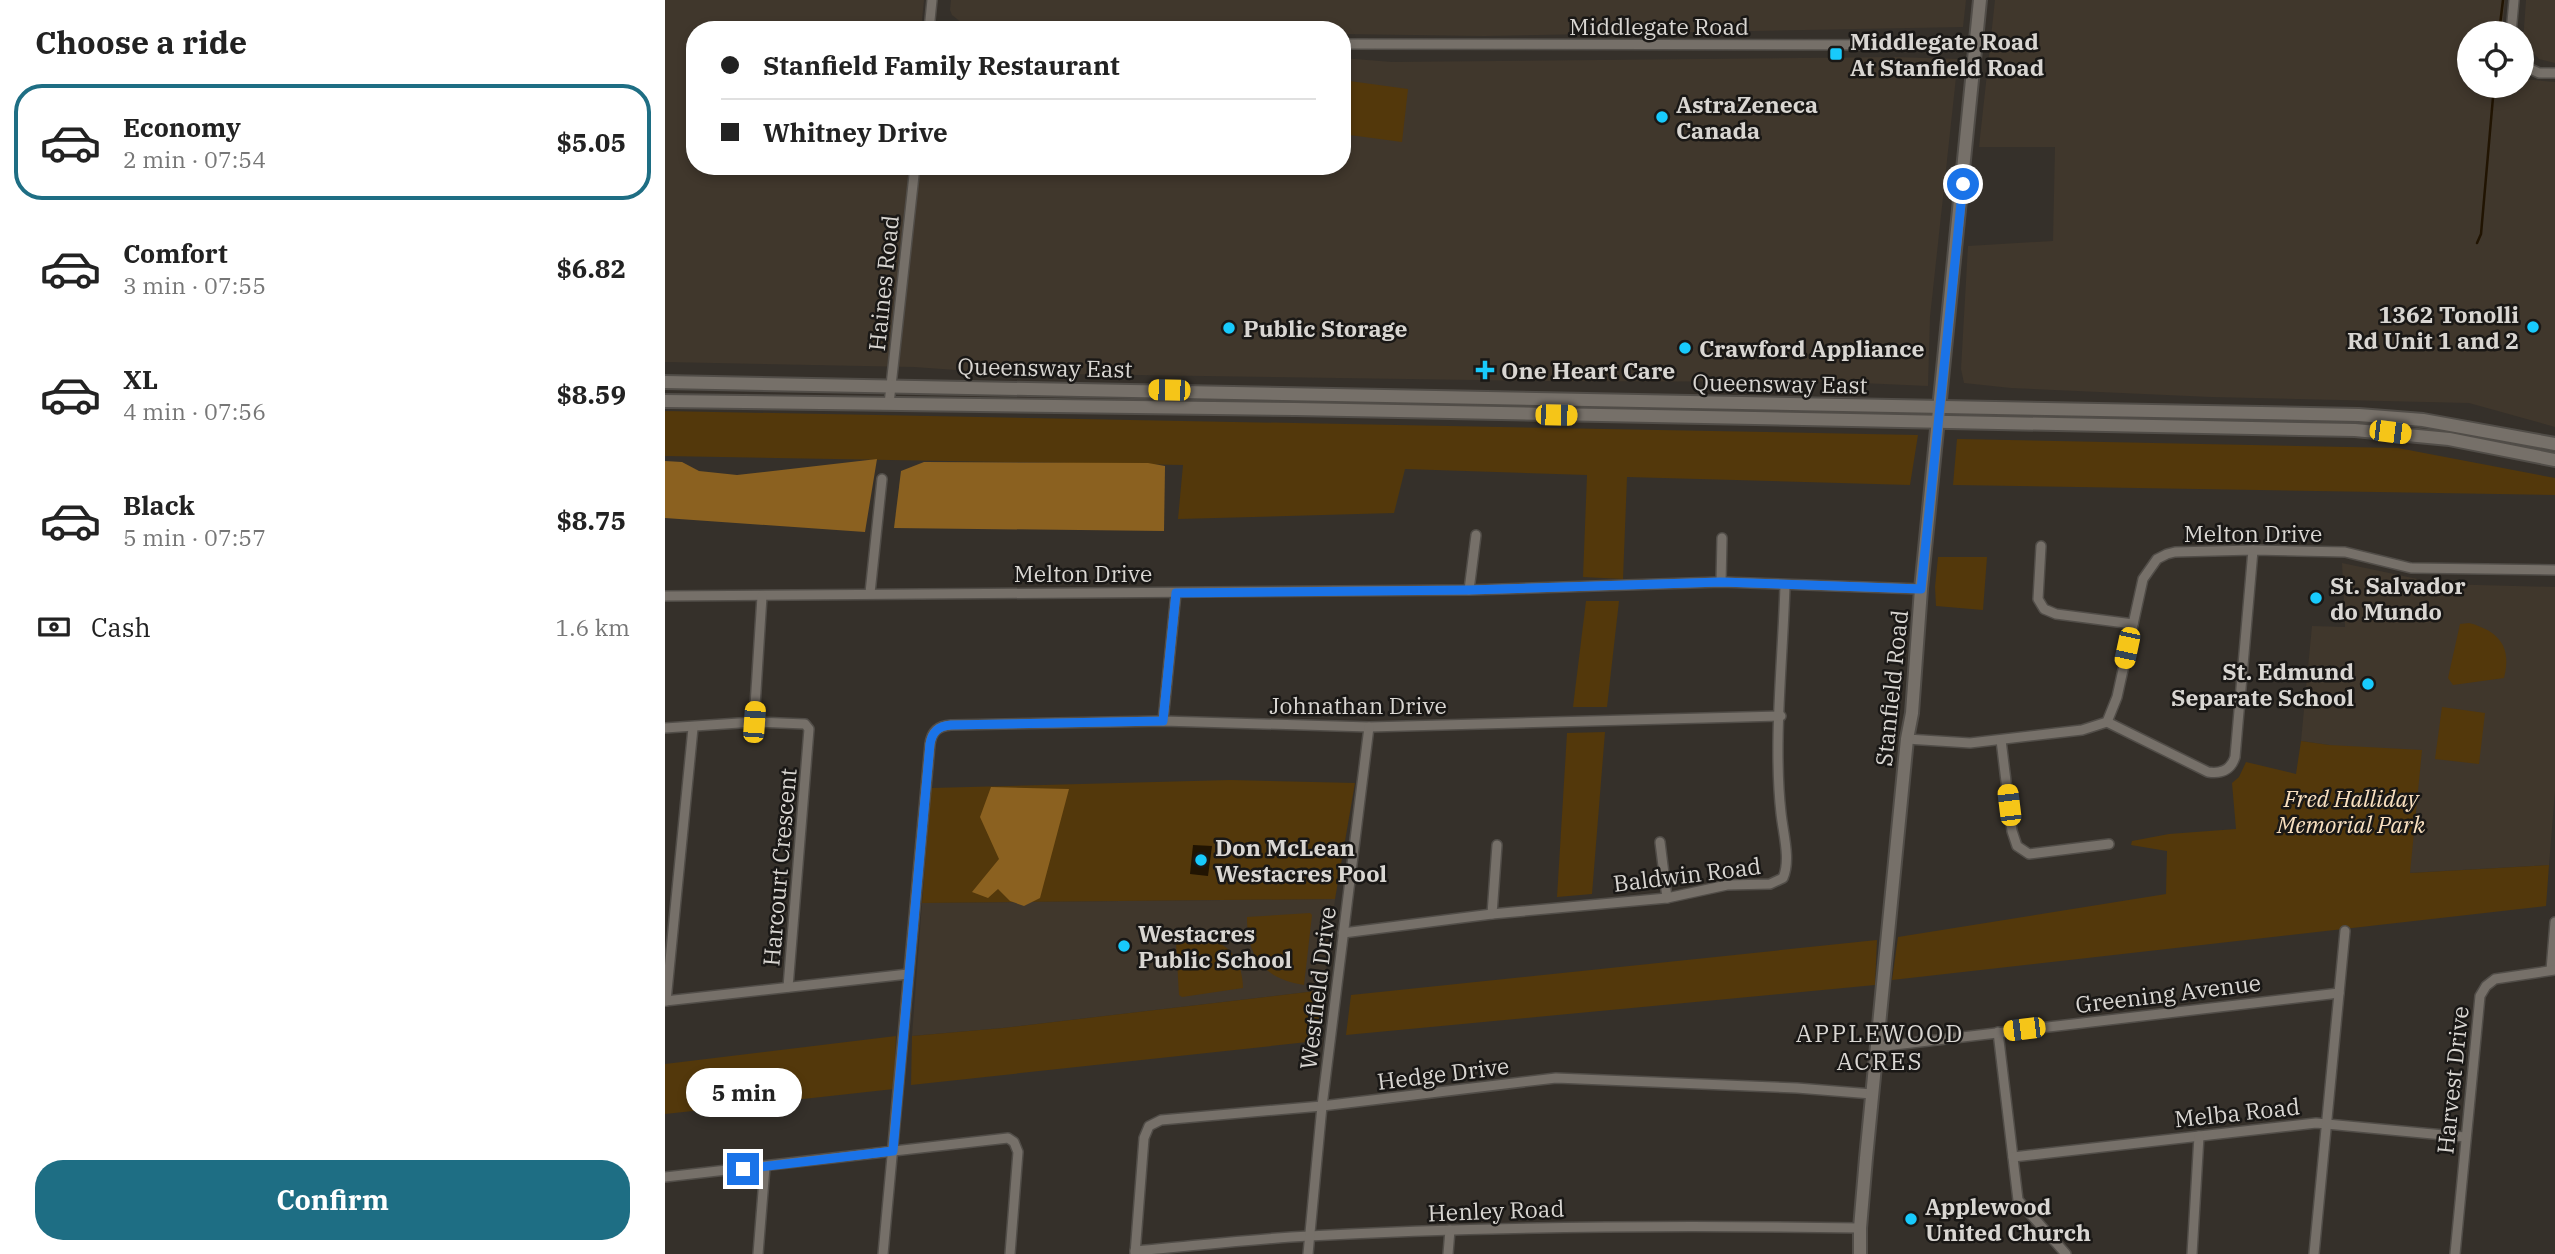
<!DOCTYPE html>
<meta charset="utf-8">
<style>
body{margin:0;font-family:"IBM Plex Serif",serif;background:#f6f6f6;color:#222;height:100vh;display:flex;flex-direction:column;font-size:26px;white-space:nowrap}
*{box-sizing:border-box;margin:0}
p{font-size:23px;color:#767676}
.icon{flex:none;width:38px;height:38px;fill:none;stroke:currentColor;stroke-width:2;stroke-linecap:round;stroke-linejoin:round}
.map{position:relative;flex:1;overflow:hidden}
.drawer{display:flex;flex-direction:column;background:#fff;width:665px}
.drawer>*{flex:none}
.guide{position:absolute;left:21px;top:21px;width:665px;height:154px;border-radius:28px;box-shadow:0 4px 10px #0003;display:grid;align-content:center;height:154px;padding:0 35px;background:#fff}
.buttons{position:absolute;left:1792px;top:21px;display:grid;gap:14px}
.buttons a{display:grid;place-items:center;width:77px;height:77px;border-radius:50%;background:#fff;box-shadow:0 4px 10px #0003;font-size:35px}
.end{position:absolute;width:32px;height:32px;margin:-16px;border:9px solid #1a73e8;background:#fff;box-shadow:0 0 0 4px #fff}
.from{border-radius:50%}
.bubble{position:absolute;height:49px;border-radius:24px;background:#fff;box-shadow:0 4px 10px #0003;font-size:23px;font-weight:700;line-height:49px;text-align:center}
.car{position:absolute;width:21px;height:42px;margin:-21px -10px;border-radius:9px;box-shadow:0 0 5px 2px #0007;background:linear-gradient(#f5c518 24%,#345 0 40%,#f5c518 0 76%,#345 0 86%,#f5c518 0)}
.guide b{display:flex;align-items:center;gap:24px;height:66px;font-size:26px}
.guide b+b{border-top:2px solid #e0e0e0}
.guide i{width:18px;height:18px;background:#222}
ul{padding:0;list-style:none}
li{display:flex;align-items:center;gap:21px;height:116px;margin:0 14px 10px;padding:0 21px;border:4px solid transparent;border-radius:28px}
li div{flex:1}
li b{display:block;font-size:26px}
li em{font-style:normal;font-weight:700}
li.selected{border-color:#1e6e84}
li>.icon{width:63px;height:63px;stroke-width:1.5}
h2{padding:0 35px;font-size:32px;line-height:84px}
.pay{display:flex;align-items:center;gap:18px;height:77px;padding:0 35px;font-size:26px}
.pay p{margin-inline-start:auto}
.primary-button{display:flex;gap:14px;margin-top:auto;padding:14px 35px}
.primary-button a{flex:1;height:80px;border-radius:28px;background:#1e6e84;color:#fff;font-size:28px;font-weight:700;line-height:80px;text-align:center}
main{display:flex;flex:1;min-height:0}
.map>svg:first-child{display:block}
.built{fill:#40372c}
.green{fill:#53380b}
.forest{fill:#8b6120}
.water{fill:#211402}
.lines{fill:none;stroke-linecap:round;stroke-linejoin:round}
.stream{stroke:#211402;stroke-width:2.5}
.street-casing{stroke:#514d48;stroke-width:12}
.secondary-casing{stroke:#514d48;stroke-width:16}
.street{stroke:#767069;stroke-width:9}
.secondary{stroke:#767069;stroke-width:12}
.route{stroke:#1a73e8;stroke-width:9}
.poi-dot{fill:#18cafc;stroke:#1a1816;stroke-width:2.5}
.labels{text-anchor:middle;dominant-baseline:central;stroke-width:5;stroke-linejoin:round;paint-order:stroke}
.street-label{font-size:23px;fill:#d9d6d2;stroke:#1a1816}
.poi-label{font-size:23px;font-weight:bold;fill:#d9d6d2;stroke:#1a1816;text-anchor:start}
.park-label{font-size:23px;font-style:italic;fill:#f9e0c0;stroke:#1a1816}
.neighbourhood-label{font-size:24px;letter-spacing:2px;fill:#d9d6d2;stroke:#1a1816}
</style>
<main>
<section class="drawer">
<h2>Choose a ride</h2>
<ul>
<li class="selected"><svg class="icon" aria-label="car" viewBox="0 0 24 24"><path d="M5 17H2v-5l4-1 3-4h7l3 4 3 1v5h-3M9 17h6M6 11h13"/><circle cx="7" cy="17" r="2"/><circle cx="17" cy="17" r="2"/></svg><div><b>Economy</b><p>2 min · 07:54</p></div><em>$5.05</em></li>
<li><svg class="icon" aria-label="car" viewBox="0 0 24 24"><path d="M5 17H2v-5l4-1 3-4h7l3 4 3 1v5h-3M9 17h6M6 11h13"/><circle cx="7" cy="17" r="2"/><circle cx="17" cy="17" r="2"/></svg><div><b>Comfort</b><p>3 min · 07:55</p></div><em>$6.82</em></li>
<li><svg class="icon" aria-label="car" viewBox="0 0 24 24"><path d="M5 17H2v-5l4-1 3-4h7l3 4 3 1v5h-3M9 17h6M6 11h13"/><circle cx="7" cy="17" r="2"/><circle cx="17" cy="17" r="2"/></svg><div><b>XL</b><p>4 min · 07:56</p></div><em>$8.59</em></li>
<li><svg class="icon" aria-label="car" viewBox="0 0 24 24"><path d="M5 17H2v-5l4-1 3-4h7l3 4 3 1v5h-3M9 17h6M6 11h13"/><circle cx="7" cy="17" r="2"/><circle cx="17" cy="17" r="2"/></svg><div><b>Black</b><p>5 min · 07:57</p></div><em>$8.75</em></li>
</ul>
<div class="pay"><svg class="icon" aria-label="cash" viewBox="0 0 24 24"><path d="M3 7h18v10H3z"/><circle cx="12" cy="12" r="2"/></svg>Cash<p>1.6 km</p></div>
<div class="primary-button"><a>Confirm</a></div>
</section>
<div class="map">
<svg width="1890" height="1254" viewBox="0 0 1890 1254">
<rect width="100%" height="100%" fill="#35302a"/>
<!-- built -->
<g class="built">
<path d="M0,0H259L256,30H30V166H677V58L727,62L1229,57L1293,59L1265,317L1263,386L1174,382L874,381L333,373L249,367L0,362Z"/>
<path d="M286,0H1301L1298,27L819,36L677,34V30H576L507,22L297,23L287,15L285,10Z"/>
<path d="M1330,0H1840L1837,33H1804V86H1857V79L1890,82V427L1804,403L1546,397L1346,388L1299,383L1296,369L1303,246L1388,241L1390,147H1314Z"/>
<path d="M1861,0H1890V63L1874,59L1858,42Z"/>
<path d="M1677,563L1776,584L1890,587V791L1884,865L1744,873L1664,745L1636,741L1647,626L1680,627Z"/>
<path d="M670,899L659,990L338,1028L247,1036L257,903Z"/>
</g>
<!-- green -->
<g class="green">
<path d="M677,80L743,89L737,142L677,134Z"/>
<path d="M0,411L1253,435L1245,485L962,477L958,579L918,577L922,475L740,469L729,513L513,519L518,465L0,456Z"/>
<path d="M1292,439L1733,448L1890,478V495L1288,485Z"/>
<path d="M1273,557H1322L1318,610L1271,606L1270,587Z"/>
<path d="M921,601H954L942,707H908Z"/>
<path d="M1804,623C1834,631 1847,647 1839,678L1788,685L1783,678L1795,624Z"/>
<path d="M1777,707L1820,713L1814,764L1770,759Z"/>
<path d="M940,732L927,894L892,897L902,733Z"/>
<path d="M1636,741L1664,745L1757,750L1745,873L1884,865L1881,906L1227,980L1233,937L1501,894L1502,851L1466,845L1467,841L1504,834L1571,829L1567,783L1574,777L1581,762L1631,774Z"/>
<path d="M565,780L690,783L670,899L257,903L266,788Z"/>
<path d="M645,913L647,915L639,985C599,978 582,958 582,917Z"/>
<path d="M525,938C559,937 577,954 578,988L517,997L514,995L511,943Z"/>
<path d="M1212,940L1210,985L681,1035L686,995Z"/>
<path d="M659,990L652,1041L246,1085L247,1036L338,1028Z"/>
<path d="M231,1036L229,1089L0,1114V1064Z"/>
</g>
<!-- forest -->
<g class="forest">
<path d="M212,459L200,532L0,518V461L17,462L34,471L72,475Z"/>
<path d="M259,462L483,463L500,466L499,531L229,528L236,471Z"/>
<path d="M326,787L404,789L375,898L359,906L345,901L333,889L323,898L307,892L334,859L315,817Z"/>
</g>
<!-- water -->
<path class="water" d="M528,845L547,846L543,876L525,874Z"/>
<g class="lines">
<!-- stream -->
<g class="stream">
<path d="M1834,33L1838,0"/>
<path d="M1812,243L1816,234L1829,86"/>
</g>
<!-- street casing -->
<g class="street-casing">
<g id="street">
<path d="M264,30L267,0"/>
<path d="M1846,33L1849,0"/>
<path d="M677,44L1288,45L1311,43"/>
<path d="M1857,65L1874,73H1890"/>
<path d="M224,404L250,166"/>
<path d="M1376,546L1373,599L1379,609L1391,614L1468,624"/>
<path d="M1056,582L1057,538"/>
<path d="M804,590L811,535"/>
<path d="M205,593L217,479"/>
<path d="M0,596L804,590L1056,582L1256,589"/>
<path d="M498,721L511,593"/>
<path d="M89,722L97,596"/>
<path d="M1442,722L1543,772C1556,774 1566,770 1570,757L1588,550"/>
<path d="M0,728L89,722L140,724L144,729L123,987"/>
<path d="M1242,739L1305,743L1417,730L1442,722L1452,697L1478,579L1492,559L1502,554L1510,552L1588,550L1680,552L1746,568L1890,570"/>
<path d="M1336,740L1347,831L1352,846L1364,854L1444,844"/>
<path d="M995,842L1002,898"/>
<path d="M827,914L832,845"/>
<path d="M678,933L827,914L1002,898L1062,885L1105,884L1118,878C1126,860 1118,833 1116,813C1108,742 1118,658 1120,585"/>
<path d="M1886,970L1890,922"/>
<path d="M0,1001L243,974"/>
<path d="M1,1001L28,728"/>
<path d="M1333,1032L1353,1200L1401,1254"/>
<path d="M1212,1047L1674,993"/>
<path d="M1348,1157L1651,1123L1800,1137"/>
<path d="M0,1177L343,1138L349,1142L353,1152L345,1254"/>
<path d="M470,1251C528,1246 586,1239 644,1236C828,1226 1011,1225 1195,1228"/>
<path d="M93,1254L100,1167"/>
<path d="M218,1254L265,744C267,731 273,726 286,725L498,721L704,727L1116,716"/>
<path d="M470,1254L479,1138L484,1126L496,1120L657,1106L891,1078L1132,1088L1207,1094"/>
<path d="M643,1254L657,1106L704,727"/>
<path d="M783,1254L785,1230"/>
<path d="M1527,1254L1534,1136"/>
<path d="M1649,1254L1680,931"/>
<path d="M1790,1254L1815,996L1821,986L1830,979L1890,970"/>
</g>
</g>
<!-- secondary casing -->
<g class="secondary-casing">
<g id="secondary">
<path d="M0,382L1694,415L1758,420L1890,444"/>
<path d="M0,401L630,409L1690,430L1784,439L1890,460"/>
<path d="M1195,1254V1228L1201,1158L1242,739L1247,713L1256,589L1315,0"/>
</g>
</g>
<!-- street -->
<use href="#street" class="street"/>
<!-- secondary -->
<use href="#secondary" class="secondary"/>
</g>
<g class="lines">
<!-- route -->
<path class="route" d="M78,1169L228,1151L265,744C267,732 273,726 286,725L498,721L511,593L804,590L1056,582L1256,589L1298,184"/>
</g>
<!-- markers -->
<g class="poi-dot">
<rect x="1164" y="47" width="14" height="14" rx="3.5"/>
<circle cx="997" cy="117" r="7"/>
<circle cx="1868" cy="327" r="7"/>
<circle cx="564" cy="328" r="7"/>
<circle cx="1020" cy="348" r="7"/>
<path d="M816.5 359.5h7v7h7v7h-7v7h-7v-7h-7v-7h7z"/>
<circle cx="1651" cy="598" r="7"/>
<circle cx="1703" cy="684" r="7"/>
<circle cx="536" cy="860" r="7"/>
<circle cx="459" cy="946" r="7"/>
<circle cx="1246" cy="1219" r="7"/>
</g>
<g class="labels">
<!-- street labels -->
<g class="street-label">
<text x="994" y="26">Middlegate Road</text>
<text transform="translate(218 283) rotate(-84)">Haines Road</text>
<text transform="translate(380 367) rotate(1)">Queensway East</text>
<text transform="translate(1115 383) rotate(1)">Queensway East</text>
<text x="1588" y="533">Melton Drive</text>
<text x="418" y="573">Melton Drive</text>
<text transform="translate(1226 688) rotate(-84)">Stanfield Road</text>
<text x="693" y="705">Johnathan Drive</text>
<text transform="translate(114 867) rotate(-85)">Harcourt Crescent</text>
<text transform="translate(1022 874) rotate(-7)">Baldwin Road</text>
<text transform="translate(652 988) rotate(-83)">Westfield Drive</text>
<text transform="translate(1503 993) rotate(-7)">Greening Avenue</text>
<text transform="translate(778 1073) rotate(-7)">Hedge Drive</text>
<text transform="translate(1787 1080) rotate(-84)">Harvest Drive</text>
<text transform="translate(1572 1112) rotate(-6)">Melba Road</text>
<text transform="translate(831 1210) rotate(-2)">Henley Road</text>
</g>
<!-- poi labels -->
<g class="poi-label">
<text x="1185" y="41">Middlegate Road<tspan x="1185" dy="26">At Stanfield Road</tspan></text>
<text x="1011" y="104">AstraZeneca<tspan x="1011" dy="26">Canada</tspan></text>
<text x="1854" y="314" text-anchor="end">1362 Tonolli<tspan x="1854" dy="26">Rd Unit 1 and 2</tspan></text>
<text x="578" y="328">Public Storage</text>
<text x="1034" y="348">Crawford Appliance</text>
<text x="836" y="370">One Heart Care</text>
<text x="1665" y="585">St. Salvador<tspan x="1665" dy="26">do Mundo</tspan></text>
<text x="1689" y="671" text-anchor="end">St. Edmund<tspan x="1689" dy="26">Separate School</tspan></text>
<text x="550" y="847">Don McLean<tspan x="550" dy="26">Westacres Pool</tspan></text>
<text x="473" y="933">Westacres<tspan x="473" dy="26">Public School</tspan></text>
<text x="1260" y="1206">Applewood<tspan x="1260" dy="26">United Church</tspan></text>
</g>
<!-- park labels -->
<g class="park-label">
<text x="1686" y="798">Fred Halliday<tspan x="1686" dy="26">Memorial Park</tspan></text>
</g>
<!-- neighbourhood labels -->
<g class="neighbourhood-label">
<text x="1215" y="1033">APPLEWOOD<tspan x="1215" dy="28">ACRES</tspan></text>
</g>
</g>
</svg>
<div class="buttons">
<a><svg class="icon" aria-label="locate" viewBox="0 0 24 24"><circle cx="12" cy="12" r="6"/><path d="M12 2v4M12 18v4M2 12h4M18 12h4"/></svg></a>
</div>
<i class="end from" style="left:1298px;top:184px"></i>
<i class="end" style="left:78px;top:1169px"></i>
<div class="bubble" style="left:21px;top:1068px;width:116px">5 min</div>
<i class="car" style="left:504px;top:390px;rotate:271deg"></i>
<i class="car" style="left:891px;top:415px;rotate:91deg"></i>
<i class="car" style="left:1725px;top:432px;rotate:97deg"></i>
<i class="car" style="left:1462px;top:648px;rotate:192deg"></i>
<i class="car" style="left:89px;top:722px;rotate:4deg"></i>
<i class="car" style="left:1344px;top:805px;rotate:353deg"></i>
<i class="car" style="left:1359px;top:1029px;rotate:263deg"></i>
<div class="guide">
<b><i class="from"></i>Stanfield Family Restaurant</b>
<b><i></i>Whitney Drive</b>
</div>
</div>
</main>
